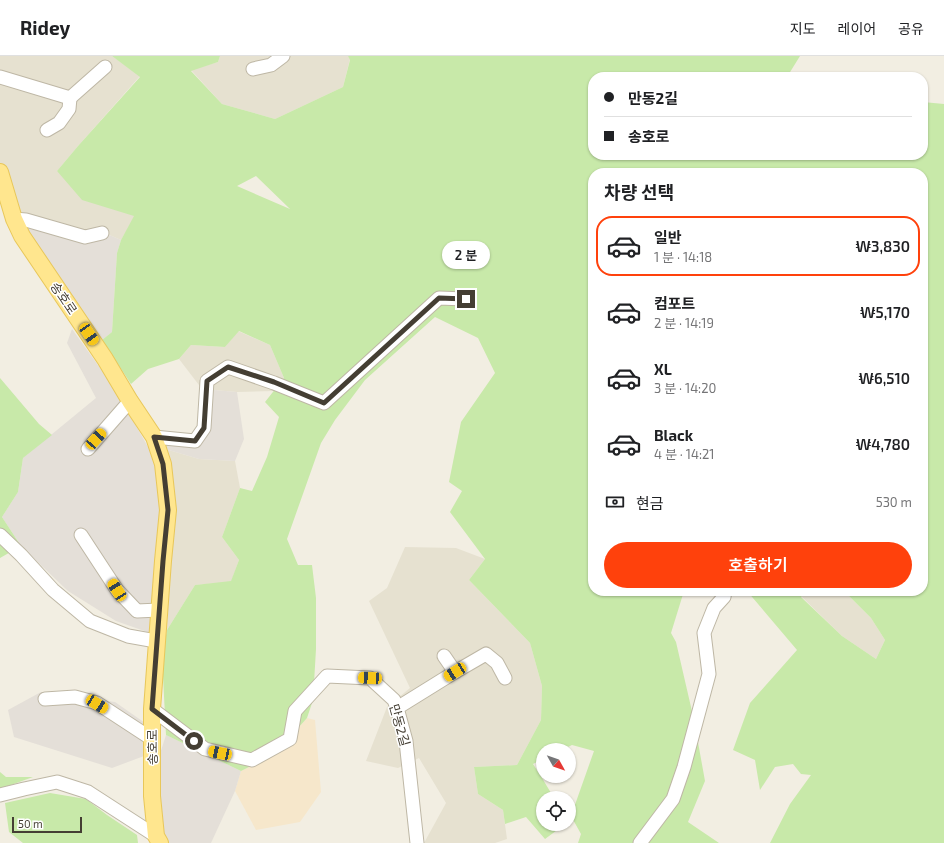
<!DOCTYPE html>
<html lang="ko">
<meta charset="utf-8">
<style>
body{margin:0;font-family:"Exo 2","Noto Sans KR",sans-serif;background:#f6f6f6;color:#202124;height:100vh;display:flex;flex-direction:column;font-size:15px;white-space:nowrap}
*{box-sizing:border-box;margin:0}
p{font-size:13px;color:#757577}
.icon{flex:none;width:22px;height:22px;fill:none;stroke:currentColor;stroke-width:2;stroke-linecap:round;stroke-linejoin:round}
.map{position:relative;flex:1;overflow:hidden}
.details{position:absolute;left:588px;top:112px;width:340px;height:428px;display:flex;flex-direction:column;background:#fff;border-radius:16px;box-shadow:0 1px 3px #0004}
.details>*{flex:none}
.guide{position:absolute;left:588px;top:16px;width:340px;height:88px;border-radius:16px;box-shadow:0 1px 3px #0004;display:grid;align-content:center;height:88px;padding:0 16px;background:#fff}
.needle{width:26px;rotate:130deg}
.tools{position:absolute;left:536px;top:687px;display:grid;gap:8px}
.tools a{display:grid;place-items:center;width:40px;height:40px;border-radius:50%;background:#fff;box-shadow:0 1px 3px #0004;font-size:20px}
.scale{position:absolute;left:12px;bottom:10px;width:70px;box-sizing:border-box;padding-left:4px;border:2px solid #443e33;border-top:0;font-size:11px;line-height:14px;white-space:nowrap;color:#443e33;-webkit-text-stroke:3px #fff;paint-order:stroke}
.end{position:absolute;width:18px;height:18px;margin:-9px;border:5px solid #443e33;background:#fff;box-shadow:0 0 0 2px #fff}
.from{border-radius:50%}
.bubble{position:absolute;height:28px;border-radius:14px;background:#fff;box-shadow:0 1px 3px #0004;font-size:13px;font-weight:600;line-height:28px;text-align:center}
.car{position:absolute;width:12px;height:24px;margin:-12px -6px;border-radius:5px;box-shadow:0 0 3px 1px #0007;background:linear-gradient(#f5c518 24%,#345 0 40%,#f5c518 0 76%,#345 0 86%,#f5c518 0)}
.guide b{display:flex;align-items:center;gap:14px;height:38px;font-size:15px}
.guide b+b{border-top:1px solid #e0e0e0}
.guide i{width:10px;height:10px;background:#202124}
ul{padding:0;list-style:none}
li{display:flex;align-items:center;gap:12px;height:60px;margin:0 8px 6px;padding:0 8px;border:2px solid transparent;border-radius:16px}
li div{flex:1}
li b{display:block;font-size:15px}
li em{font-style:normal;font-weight:600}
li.active{border-color:#ff410c}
li>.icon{width:36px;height:36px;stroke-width:1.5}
h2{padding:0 16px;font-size:18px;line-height:48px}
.pay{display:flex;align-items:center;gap:10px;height:44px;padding:0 16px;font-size:15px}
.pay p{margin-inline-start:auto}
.action{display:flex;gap:8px;margin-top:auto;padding:8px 16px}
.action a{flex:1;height:46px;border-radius:24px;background:#ff410c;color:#fff;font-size:16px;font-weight:600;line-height:46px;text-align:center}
header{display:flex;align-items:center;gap:24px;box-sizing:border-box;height:56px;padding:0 20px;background:#fff;border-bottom:1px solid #e0e0e0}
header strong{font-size:19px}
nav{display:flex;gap:22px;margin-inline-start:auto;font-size:14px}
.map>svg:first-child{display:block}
.residential{fill:#e6e1d0}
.commercial{fill:#f6e7cb}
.industrial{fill:#e4dfd8}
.green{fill:#c8e9a9;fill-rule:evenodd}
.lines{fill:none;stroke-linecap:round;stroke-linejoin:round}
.minor-casing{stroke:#beb7a5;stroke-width:15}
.major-casing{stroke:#e8c75a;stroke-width:18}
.minor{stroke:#fff;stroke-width:13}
.major{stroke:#ffe68e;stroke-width:16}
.route{stroke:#443e33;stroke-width:5}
.labels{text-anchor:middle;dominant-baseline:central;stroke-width:3;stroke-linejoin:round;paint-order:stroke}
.street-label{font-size:13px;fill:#443e33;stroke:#fff}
</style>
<header>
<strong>Ridey</strong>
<nav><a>지도</a><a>레이어</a><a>공유</a></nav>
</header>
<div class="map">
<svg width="944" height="787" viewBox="0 0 944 787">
<rect width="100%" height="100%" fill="#f2eee2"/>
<!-- residential -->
<g class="residential">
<path d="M0,0H112L140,20L78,90L57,115L135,160L121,184L107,178L27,168L0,132Z"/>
<path d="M220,0H348L350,3L343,31L275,63L222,48L191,14L218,6Z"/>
<path d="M238,275L270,289L284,322L274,335L237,336L202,333L179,303L191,289L225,291Z"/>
<path d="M162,392L199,403L235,405L240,432L222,481L239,504L231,526L195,529L167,574L170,517Z"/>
<path d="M405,491L456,492L485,503L469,524L530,587L542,630L541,664L517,709L474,711L478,738L503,754L507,783L495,787H424L446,747L419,702L398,712L366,705L387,651L410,632L369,545L387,532Z"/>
<path d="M806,535H844L871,562L885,584L876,603L842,580L801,540Z"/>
</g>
<!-- commercial -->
<path class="commercial" d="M307,662L315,664L321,736L300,766L256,774L235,735L241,715L275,698Z"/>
<!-- industrial -->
<g class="industrial">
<path d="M27,168L83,185L107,178L121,184L117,197L112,276L102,284L23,171Z"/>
<path d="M72,273L113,330L159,410V474L153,578L116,565L68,535L21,490L2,461L18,436L23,402L96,342L67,287Z"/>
<path d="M202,333L237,336L244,383L235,405L199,403L162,392L156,375L204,382Z"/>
<path d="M41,636L115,646L145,667L144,700L112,712L14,681L8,654Z"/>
<path d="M166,679L241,715L235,735L211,787H167L164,782L158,704Z"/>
</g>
<!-- green -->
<g class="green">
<path d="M112,0H220L218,6L191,15L222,48L275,63L343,31L350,4L348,0H800L787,21H593V99H923V46L944,48V787H770L790,748L811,719L801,718L793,708L775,711L760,734L755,704L733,694L750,647L797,594L747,535H806L801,541L842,580L876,603L885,584L871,562L844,535H923V117H593V535H684L671,577L676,586L694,664L705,725L688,766L719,787H578L581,778L571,760L594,695L572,689L562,694H543V703L533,708L542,722L554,742H543V768L564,769L545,783L526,761L505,768L503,754L478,738L474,711L517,709L541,664L542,630L530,587L469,524L485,503L450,456L462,435L449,426L461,366L495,317L478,282L435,261L365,324L335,364L321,387L287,483L298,509H312L316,542V593L313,644L307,662L275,698L241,715L166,679L162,601L167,574L195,529L231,525L239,504L222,481L240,432L252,435L267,401L279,361L265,346L284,322L270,289L239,275L225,291L191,289L179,303L148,313L131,328L102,284L112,276L117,197L121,184L134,160L82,144L57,115L78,90L140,21ZM256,120L290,153L237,130Z"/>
<path d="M0,322L39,368L52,379L23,402L18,436L2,461L21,490L0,502Z"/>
<path d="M0,716L6,721H33L0,733Z"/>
<path d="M50,737L86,743L107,759L137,779L138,787H23L9,776L5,747Z"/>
</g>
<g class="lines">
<!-- minor casing -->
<g class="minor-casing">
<g id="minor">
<path d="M253,13L271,9L283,0"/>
<path d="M0,21L70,42L69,53L59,67L47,74"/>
<path d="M70,42L105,11"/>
<path d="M14,163L26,164L85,181L102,177"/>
<path d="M154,381L195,385L204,372L207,325L228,311L274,327L324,347L439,242L465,243"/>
<path d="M88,393L130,345"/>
<path d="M0,479L21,499L53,534L90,565L128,580L156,585"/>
<path d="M81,479L117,534L137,555L159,554"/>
<path d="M444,600L455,616"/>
<path d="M45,643L75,641L97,647L152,683"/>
<path d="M397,652L455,616L486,598L497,607L505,622"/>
<path d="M152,653L205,693L252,704L290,683L295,655L327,620L370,622L394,644L397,652L406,685L417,787"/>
<path d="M0,739L24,733L57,726L88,736L156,780"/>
<path d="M640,787L673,743L684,711L709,618L704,577L714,552L724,541L725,535"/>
</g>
</g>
<!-- major casing -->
<g class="major-casing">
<path id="major" d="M0,116L14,163L22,180L105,303L130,345L154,381L163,408L168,454L163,505L152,653V740L156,780L160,787"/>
</g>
<!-- minor -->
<use href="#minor" class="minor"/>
<!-- major -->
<use href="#major" class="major"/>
</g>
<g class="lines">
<!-- route -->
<path class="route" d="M194,685L152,653L163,505L168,454L163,408L154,381L195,385L204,372L207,325L228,311L274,326L324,347L439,242L466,243"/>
</g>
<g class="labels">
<!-- street labels -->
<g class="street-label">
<text transform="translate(64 242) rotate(56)">송호로</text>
<text transform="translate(400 669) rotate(74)">만동2길</text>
<text transform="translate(152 691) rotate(-90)">송호로</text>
</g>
</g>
</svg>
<div class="tools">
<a><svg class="needle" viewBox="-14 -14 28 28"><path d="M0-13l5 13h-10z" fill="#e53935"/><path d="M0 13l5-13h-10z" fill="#757577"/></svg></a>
<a><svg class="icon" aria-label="locate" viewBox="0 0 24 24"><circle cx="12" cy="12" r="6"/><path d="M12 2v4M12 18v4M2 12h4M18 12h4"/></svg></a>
</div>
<div class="scale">50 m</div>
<i class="end from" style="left:194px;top:685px"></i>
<i class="end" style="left:466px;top:243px"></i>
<div class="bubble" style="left:442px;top:185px;width:48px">2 분</div>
<i class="car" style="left:89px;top:278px;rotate:146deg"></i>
<i class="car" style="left:96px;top:383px;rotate:42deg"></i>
<i class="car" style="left:117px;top:534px;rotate:327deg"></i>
<i class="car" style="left:455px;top:616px;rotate:238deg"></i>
<i class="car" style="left:370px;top:622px;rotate:273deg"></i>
<i class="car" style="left:97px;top:648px;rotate:122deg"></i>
<i class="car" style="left:220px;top:697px;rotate:282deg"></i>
<div class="guide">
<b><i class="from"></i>만동2길</b>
<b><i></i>송호로</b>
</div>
<section class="details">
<h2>차량 선택</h2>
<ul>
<li class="active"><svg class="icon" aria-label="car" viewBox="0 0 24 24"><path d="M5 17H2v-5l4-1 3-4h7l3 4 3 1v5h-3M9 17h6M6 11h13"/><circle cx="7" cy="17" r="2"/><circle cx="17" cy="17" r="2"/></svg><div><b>일반</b><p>1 분 · 14:18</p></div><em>₩3,830</em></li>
<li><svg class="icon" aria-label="car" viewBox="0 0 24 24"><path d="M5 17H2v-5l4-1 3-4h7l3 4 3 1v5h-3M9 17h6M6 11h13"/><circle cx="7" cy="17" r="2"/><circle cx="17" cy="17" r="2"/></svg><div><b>컴포트</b><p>2 분 · 14:19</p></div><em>₩5,170</em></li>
<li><svg class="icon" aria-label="car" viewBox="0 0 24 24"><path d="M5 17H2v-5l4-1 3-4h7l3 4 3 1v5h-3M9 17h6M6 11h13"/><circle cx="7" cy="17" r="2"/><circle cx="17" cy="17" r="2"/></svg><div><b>XL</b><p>3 분 · 14:20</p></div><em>₩6,510</em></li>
<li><svg class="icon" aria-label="car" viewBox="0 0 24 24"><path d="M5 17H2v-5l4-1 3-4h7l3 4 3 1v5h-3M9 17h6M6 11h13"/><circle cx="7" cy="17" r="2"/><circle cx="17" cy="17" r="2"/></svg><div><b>Black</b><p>4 분 · 14:21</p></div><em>₩4,780</em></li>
</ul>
<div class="pay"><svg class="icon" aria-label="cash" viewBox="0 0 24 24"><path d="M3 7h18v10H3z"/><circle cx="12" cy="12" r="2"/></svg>현금<p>530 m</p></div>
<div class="action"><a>호출하기</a></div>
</section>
</div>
